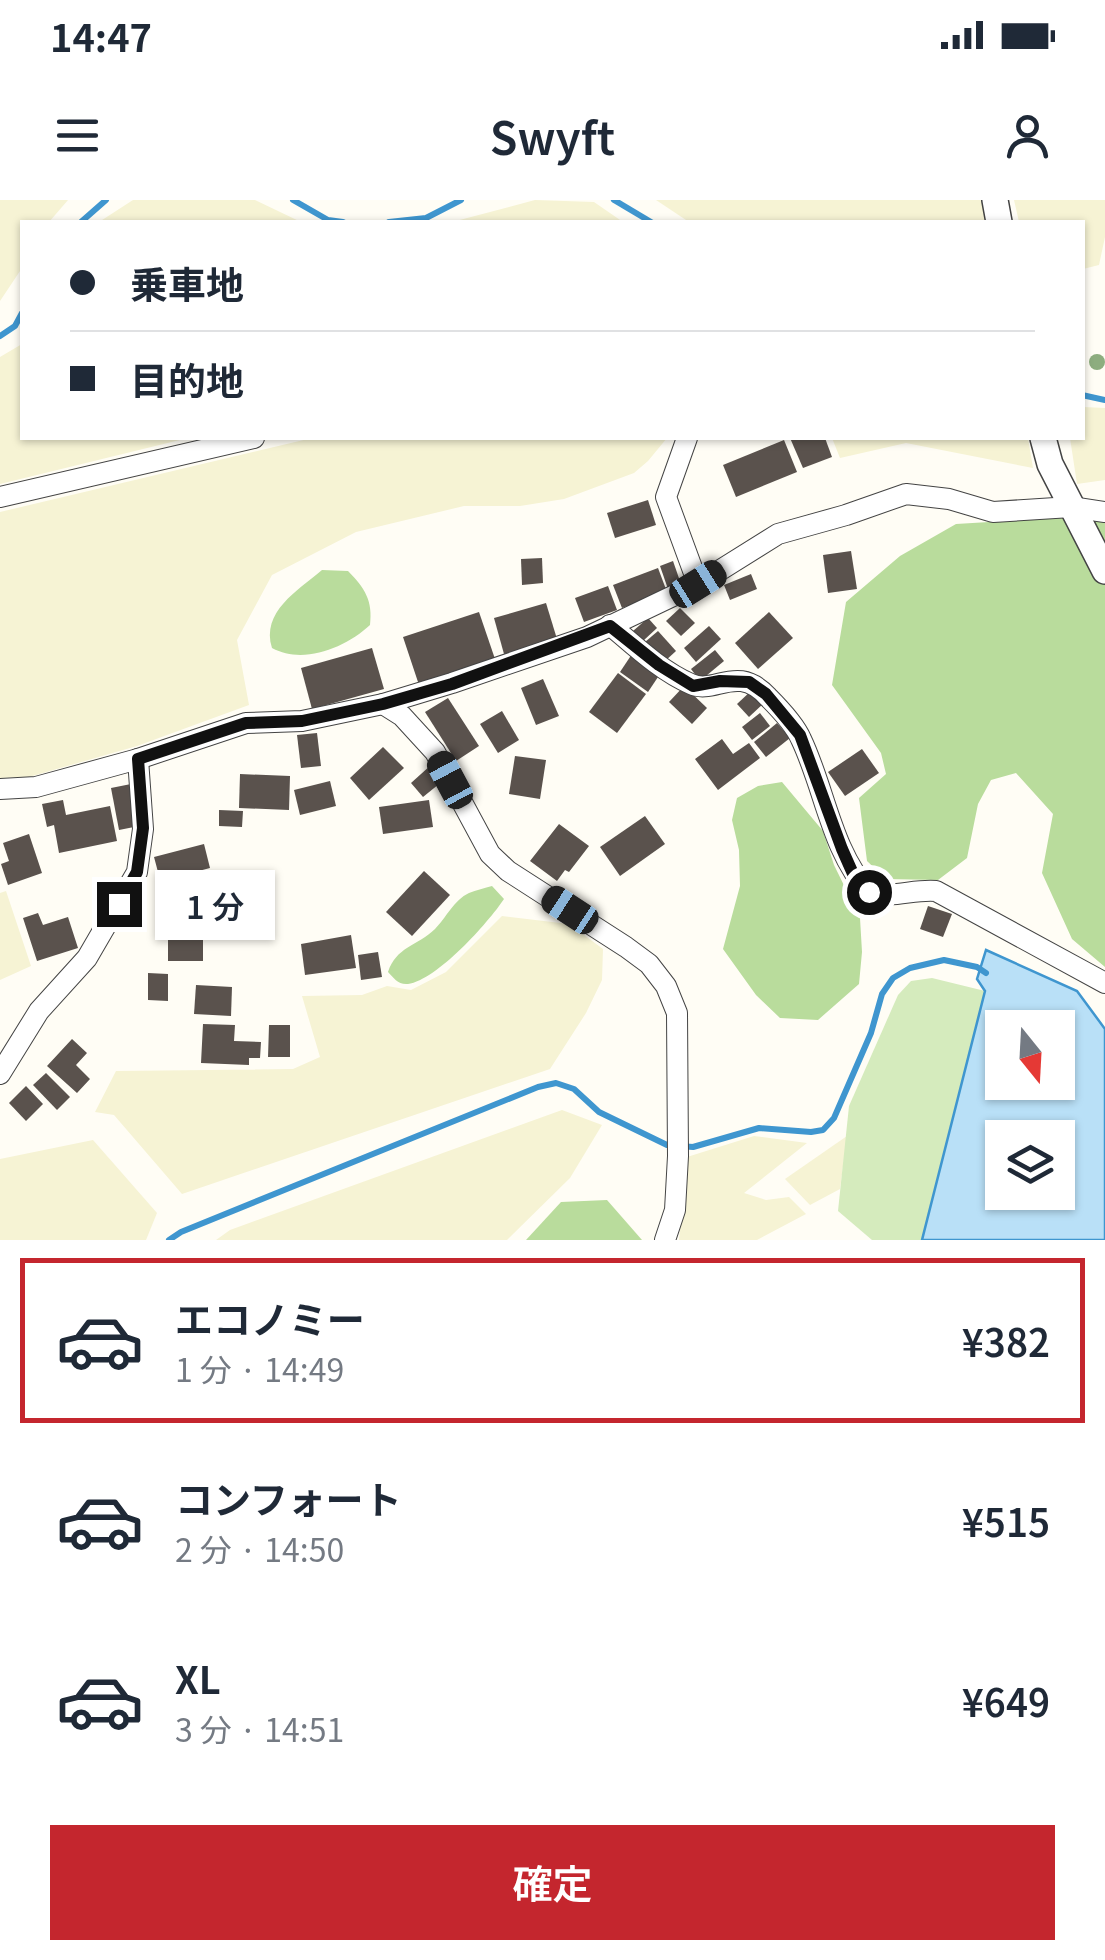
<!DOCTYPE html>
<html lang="ja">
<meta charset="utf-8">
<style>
body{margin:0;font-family:Georgia,"Noto Sans JP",serif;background:#f6f6f7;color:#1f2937;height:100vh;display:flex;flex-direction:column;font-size:38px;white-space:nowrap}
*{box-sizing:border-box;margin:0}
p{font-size:32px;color:#747a83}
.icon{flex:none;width:55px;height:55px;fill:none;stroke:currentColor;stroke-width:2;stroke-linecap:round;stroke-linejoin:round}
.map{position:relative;height:1040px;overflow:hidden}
.panel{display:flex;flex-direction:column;background:#fff;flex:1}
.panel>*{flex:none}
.hud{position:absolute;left:20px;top:20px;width:1065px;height:220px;border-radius:0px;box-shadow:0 2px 8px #0004;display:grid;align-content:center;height:220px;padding:0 50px;background:#fff}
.needle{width:65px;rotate:162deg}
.buttons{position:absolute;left:985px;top:810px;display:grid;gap:20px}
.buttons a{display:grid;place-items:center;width:90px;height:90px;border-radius:0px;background:#fff;box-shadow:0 2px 8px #0004;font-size:50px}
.end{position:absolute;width:45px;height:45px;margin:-22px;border:12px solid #111;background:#fff;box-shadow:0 0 0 5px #fff}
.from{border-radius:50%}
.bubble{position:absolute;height:70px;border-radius:0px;background:#fff;box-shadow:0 2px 8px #0004;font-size:32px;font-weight:600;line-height:70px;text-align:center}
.car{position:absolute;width:30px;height:60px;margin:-30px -15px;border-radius:12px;box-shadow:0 0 8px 2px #0007;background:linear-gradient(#222 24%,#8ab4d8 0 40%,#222 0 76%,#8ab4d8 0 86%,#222 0)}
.hud b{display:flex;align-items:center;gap:35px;height:95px;font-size:38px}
.hud b+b{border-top:2px solid #e0e1e3}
.hud i{width:25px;height:25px;background:#1f2937}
ul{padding:18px 0 0;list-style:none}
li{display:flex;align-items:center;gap:30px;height:165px;margin:0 20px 15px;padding:0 30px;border:5px solid transparent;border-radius:0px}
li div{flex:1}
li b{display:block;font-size:38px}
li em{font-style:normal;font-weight:600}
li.current{border-color:#c4262e}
li>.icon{width:90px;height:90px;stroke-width:1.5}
.action{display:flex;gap:20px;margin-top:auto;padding:20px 50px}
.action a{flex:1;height:115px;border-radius:0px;background:#c4262e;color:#fff;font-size:40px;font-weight:600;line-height:115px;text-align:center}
.status{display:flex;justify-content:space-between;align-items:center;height:70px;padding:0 50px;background:#fff;direction:ltr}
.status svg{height:28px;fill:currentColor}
header{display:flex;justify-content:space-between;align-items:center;height:130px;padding:0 50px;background:#fff;font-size:45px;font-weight:600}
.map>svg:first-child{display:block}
.farmland{fill:#f6f3d4}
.green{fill:#d5ebbd}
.forest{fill:#b9dc9c}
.water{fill:#b9e0f7;stroke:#3f96cf;stroke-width:2.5;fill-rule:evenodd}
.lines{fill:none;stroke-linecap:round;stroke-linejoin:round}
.stream{stroke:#3f96cf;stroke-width:6}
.building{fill:#5a524d}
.minor-casing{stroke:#444;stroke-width:22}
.tertiary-casing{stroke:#444;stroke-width:28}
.minor{stroke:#fff;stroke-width:20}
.tertiary{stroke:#fff;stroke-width:25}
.tree{fill:#8dad7f}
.route{stroke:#111;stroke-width:12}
</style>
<div class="status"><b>14:47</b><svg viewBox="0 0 49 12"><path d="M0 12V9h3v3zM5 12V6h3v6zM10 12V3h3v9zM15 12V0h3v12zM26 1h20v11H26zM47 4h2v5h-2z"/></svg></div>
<header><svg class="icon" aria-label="menu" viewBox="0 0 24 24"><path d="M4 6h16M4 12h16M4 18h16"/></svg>Swyft<svg class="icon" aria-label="person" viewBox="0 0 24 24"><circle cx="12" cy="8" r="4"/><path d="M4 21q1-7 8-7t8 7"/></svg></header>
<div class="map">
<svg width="1105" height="1040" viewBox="0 0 1105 1040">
<rect width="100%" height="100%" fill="#fffdf5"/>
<!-- farmland -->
<g class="farmland">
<path d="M0,0H68L49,22H22V68L0,101Z"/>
<path d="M133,0H255L301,22H99Z"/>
<path d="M535,0L594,2L623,22H452Z"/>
<path d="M656,0H988L992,22H689Z"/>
<path d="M1014,0H1105V37L1099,65L1083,69L1082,22H1019Z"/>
<path d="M22,144V238H188L0,284V157Z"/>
<path d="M1083,207L1105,208V280L1077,284L1070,238H1082Z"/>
<path d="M312,238H667L648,261L634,273L564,299L520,306H464L356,332L272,375L237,440L249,505L137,546L29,577L0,578V312Z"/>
<path d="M832,238H1028L1033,268L906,243L840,258Z"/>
<path d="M6,691L31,766L0,780V693Z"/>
<path d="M502,716L569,724L603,749L602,780L586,813L550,869L182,994L114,915L95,912L116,871L293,869L320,857L302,796L362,795L387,786L411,790L446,772Z"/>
<path d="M562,910L602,925L570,978L507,1040H216L230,1030Z"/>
<path d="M754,936L807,943L744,993L766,1000L789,997L806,1014L757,1040H679L687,957Z"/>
<path d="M847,936L840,989L810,1005L785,979Z"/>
<path d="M93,940L157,1013L146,1040H0V959Z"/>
</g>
<!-- green -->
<path class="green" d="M932,778L985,791L922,1040H872L838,1011L849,906L898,795L911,781Z"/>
<!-- forest -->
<g class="forest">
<path d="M1105,315V767L1072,739L1042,673L1053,614L1016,573L991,580L978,604L967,658L938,680L886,679L867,661L859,598L886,574L881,553L832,485L846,402L900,356L956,324Z"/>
<path d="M322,370L348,371C365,388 373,401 370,425C345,448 303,465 272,448C261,412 297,391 322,370Z"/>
<path d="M782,582L823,631L834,665L860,718L862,752L859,784L818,820L780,818L756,795L723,749L740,686L739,650L732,620L737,598L758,586Z"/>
<path d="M492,686L504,699C488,723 437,780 408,784C398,785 394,778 388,772C396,747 417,746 435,729C446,718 454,700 469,693C476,690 485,688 492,686Z"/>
<path d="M607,1000L642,1040H526L561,1002Z"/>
</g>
<!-- water -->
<path class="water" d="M986,750L1077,791L1105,829V1040H922L985,791L977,779ZM1002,828H1058V882H1002ZM1002,938H1058V992H1002Z"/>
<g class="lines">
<!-- stream -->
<g class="stream">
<path d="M293,0L328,20L343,22"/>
<path d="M614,0L651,22"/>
<path d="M81,22L106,0"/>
<path d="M389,22L426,18L461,0"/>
<path d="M0,136L15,126L22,113"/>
<path d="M1082,195L1105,200"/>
<path d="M169,1040L181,1032L538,887L556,883L574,889L599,912L667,945L693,947L759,928L811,932L823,930L834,918L871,833L882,794L893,778L910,768L944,760L977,767L986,773"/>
</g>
</g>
<!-- building -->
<g class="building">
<path d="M790,238H825L832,257L803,268Z"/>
<path d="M784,240L797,272L736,297L723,265Z"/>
<path d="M648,300L656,325L615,338L607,313Z"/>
<path d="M851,351L857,389L828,393L823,355Z"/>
<path d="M542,358L543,383L522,385L521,359Z"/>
<path d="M673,361L681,384L668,389L660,366Z"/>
<path d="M658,368L667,392L622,408L613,385Z"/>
<path d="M751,374L757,389L730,400L724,385Z"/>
<path d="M608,386L617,410L584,422L575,398Z"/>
<path d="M546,403L557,439L504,454L494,418Z"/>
<path d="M680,408L695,423L681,436L666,421Z"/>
<path d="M479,412L495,459L419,485L403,437Z"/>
<path d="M769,412L793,438L758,469L735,443Z"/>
<path d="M648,418L657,428L643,441L633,431Z"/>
<path d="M709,426L721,439L696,462L684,448Z"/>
<path d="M658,431L676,451L664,462L645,442Z"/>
<path d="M372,448L384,489L312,509L301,468Z"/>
<path d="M715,450L724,461L700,481L691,469Z"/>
<path d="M632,454L660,474L648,492L620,472Z"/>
<path d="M618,473L646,494L617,533L589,512Z"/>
<path d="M543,479L559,516L536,525L521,488Z"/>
<path d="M684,486L707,508L692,524L669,502Z"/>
<path d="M752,490L764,503L749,517L737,504Z"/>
<path d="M448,498L479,546L456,561L425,512Z"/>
<path d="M502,511L519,540L498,553L480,524Z"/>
<path d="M760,513L770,526L752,540L742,527Z"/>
<path d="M777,523L790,538L766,557L754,542Z"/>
<path d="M317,533L321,566L301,568L297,535Z"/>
<path d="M722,539L733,554L749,543L760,558L718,590L695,559Z"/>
<path d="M383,547L404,568L369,600L350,578Z"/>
<path d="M862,549L879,573L845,596L828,572Z"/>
<path d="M515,556L546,560L540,599L509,594Z"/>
<path d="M431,565L444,580L423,597L411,583Z"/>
<path d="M240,574L290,576L289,610L239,608Z"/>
<path d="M330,581L336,606L300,615L294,590Z"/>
<path d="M131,584L139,626L119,630L111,588Z"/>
<path d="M63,600L66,615L110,606L117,641L59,653L54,625L47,627L42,604Z"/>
<path d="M429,600L433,627L383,634L379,607Z"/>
<path d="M219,610L243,611L242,627L219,626Z"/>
<path d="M645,616L665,644L620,676L600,647Z"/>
<path d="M559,624L589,646L569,672L565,670L557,681L530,661Z"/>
<path d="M29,634L42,673L8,685L1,664L9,661L3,643Z"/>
<path d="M204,644L210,668L191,673L197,694L166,702L154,657Z"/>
<path d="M424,671L450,695L412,736L386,712Z"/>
<path d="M928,706L952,714L943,737L920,729Z"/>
<path d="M38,713L43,725L68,717L78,748L37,761L23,718Z"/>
<path d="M168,713H196V737H203V761H168Z"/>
<path d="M351,735L356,768L305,775L301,744Z"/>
<path d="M378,752L382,777L361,780L358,755Z"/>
<path d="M148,773L168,774V801L148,800Z"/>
<path d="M196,785L232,787L231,816L194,814Z"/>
<path d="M203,824L235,825L234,841L261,842L260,858H249V865L201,863Z"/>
<path d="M269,825H290V857H268Z"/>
<path d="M72,839L87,853L76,865L90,879L77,893L47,866Z"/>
<path d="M46,873L70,897L57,910L33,885Z"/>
<path d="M26,886L43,904L26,921L9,903Z"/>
</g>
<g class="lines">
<!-- minor casing -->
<g class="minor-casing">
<g id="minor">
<path d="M687,238L666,297L698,384"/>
<path d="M0,297L254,238"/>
<path d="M610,425C635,446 661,471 691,484C715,495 737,463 768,497C779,508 795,525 801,539C825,589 831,650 869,692C893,699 912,689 936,691L1105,783"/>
<path d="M383,504L402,516L435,552L490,654L508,671L626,747L649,764L666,786L677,813L678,956L675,1010L665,1040"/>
<path d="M0,589L36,587L138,559L246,523L302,521L383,504L452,483L587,437L698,384L778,334L846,315L906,294L949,299L993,312L1071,307L1105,312"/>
<path d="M0,874L39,811L87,758L137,672L143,629L138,559"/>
</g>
</g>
<!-- tertiary casing -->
<g class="tertiary-casing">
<g id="tertiary">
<path d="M995,0L999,22"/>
<path d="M1043,238L1050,264L1105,371"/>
</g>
</g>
<!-- minor -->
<use href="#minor" class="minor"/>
<!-- tertiary -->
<use href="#tertiary" class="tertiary"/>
</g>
<!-- trees -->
<circle class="tree" cx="1097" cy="162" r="8"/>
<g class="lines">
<!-- route -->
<path class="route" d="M119,704L137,672L143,628L138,559L246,523L302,521L383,504L452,484L610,426L659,465L693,486L720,481L749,482L766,494L800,535L842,649L854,676L869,692"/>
</g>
</svg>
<div class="buttons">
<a><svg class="needle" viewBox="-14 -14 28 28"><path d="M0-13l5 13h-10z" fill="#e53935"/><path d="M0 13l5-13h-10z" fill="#747a83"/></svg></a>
<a><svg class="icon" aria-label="layers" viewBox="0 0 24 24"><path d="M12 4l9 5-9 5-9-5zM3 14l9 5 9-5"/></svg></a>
</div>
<i class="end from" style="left:869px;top:692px"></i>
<i class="end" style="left:119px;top:704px"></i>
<div class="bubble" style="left:155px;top:670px;width:120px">1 分</div>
<i class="car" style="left:698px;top:384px;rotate:58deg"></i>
<i class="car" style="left:450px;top:580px;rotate:332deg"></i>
<i class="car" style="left:570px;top:710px;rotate:303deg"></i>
<div class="hud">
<b><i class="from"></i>乗車地</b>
<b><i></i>目的地</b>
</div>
</div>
<section class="panel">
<ul>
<li class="current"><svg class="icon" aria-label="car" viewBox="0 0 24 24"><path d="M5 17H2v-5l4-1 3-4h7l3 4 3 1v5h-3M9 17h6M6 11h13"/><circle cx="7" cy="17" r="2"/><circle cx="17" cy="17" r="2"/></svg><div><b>エコノミー</b><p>1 分 · 14:49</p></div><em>¥382</em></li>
<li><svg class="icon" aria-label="car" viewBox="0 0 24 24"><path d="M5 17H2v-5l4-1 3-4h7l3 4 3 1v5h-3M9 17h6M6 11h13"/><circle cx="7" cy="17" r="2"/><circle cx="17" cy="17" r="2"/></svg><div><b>コンフォート</b><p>2 分 · 14:50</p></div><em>¥515</em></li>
<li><svg class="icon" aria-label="car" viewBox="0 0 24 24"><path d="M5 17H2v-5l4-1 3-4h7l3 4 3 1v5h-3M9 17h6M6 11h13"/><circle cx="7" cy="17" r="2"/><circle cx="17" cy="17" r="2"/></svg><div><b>XL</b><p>3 分 · 14:51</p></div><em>¥649</em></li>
</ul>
<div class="action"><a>確定</a></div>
</section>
